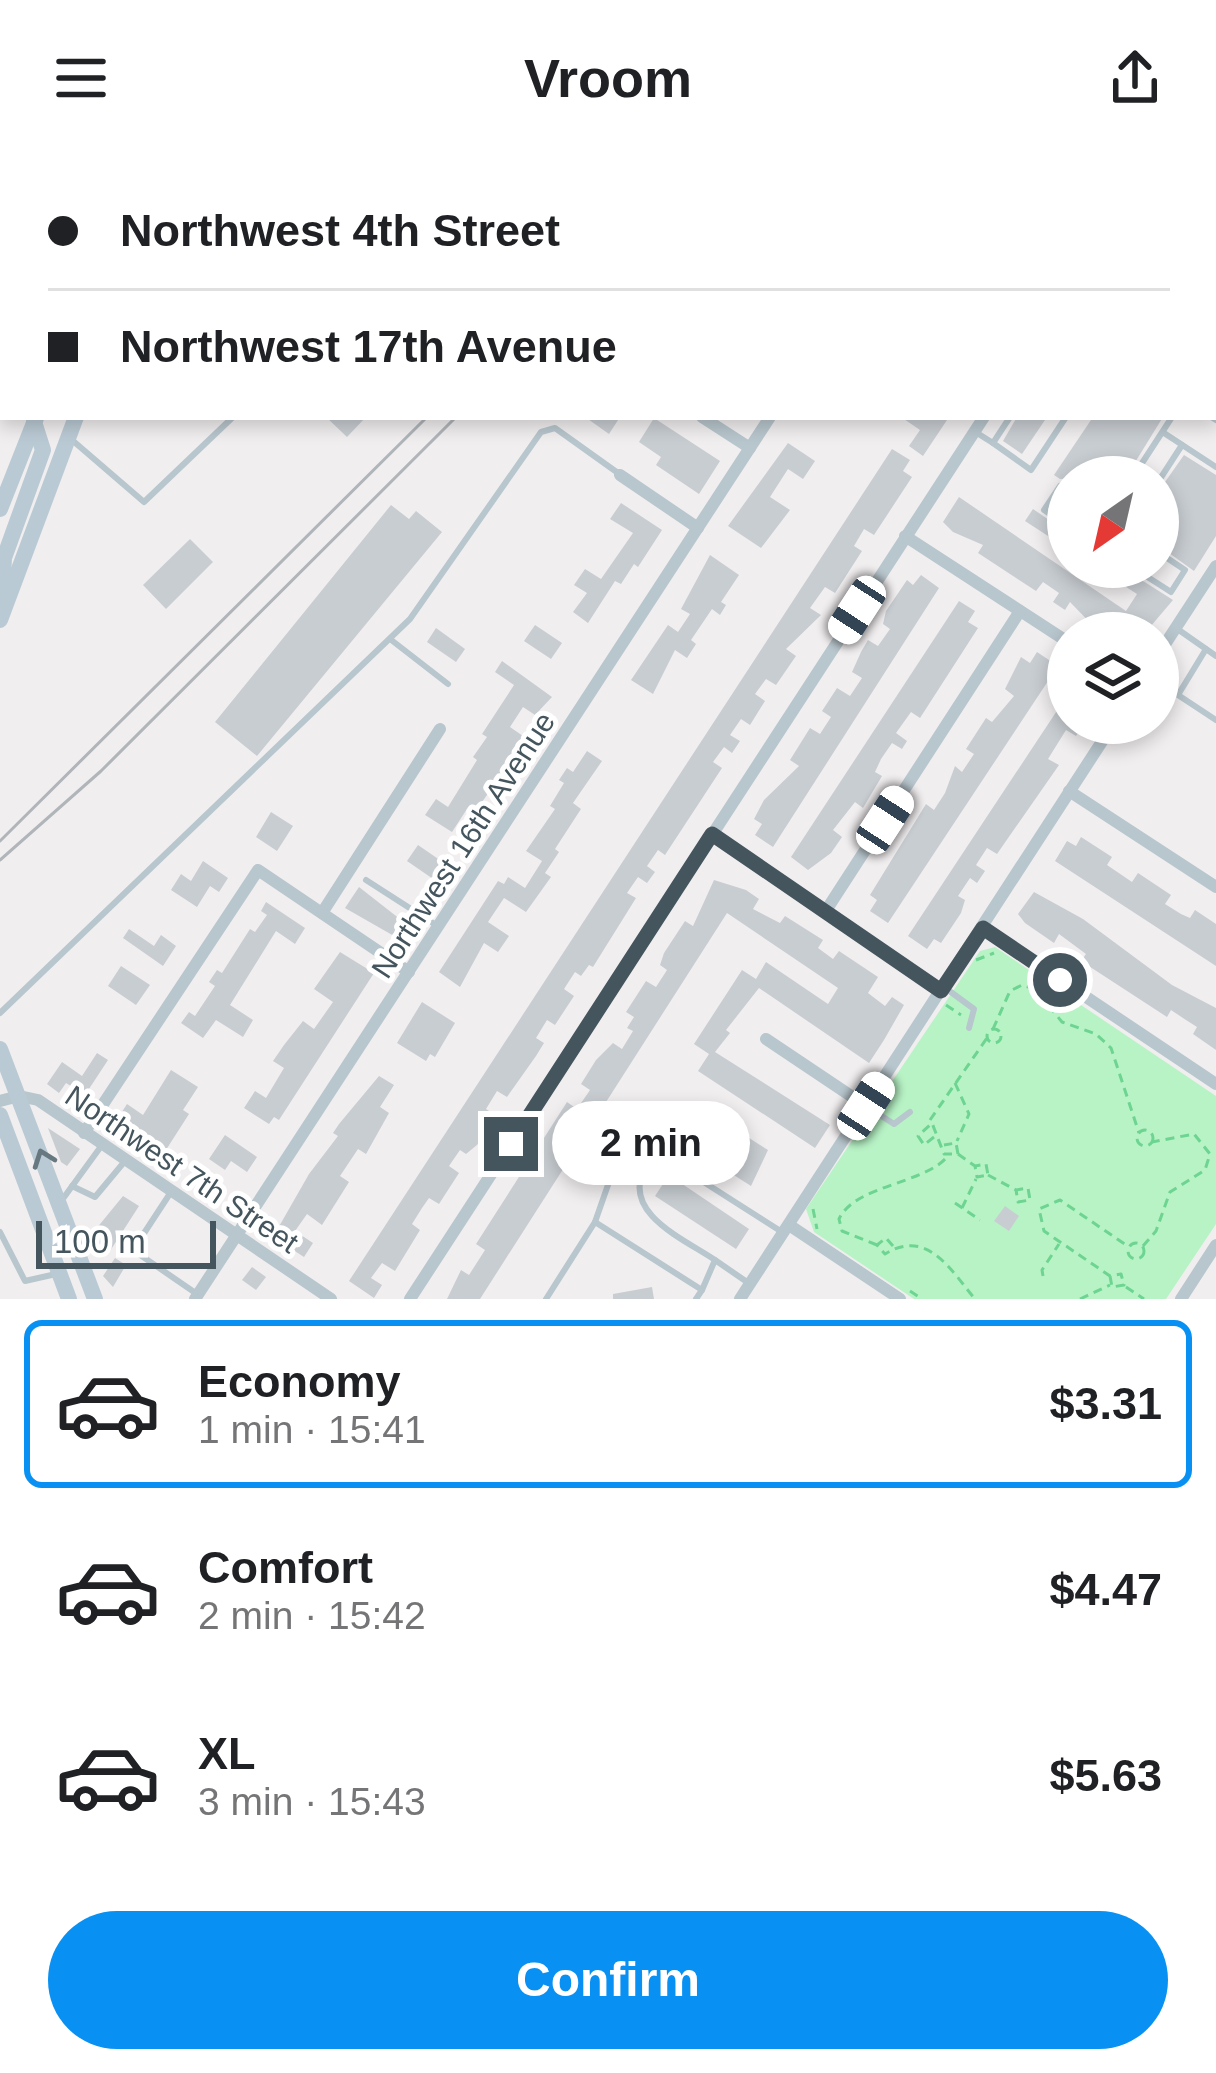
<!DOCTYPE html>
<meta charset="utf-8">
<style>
body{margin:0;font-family:Helvetica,sans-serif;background:#f6f6f6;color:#202124;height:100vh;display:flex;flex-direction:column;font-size:45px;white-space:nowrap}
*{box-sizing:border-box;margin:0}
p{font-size:39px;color:#757577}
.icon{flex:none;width:66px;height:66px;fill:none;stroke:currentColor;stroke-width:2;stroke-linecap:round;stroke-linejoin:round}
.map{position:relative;height:1143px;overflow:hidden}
.side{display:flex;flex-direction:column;background:#fff;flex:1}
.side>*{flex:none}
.top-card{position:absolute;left:0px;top:0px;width:1218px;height:264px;box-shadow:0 6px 18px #0003;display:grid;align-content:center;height:264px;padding:0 48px;background:#fff}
.needle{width:78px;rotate:214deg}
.fabs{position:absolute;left:1047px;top:300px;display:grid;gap:24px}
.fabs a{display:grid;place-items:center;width:132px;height:132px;border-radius:50%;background:#fff;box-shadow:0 6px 18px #0003;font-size:60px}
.scale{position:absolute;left:36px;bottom:30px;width:180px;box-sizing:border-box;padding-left:12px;border:6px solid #45555e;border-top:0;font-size:33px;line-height:42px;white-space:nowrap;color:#45555e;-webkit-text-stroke:9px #fff;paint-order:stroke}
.end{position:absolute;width:54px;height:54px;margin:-27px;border:15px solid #45555e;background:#fff;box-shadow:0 0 0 6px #fff}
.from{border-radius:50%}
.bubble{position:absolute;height:84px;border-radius:42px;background:#fff;box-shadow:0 6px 18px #0003;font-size:39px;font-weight:600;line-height:84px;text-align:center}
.car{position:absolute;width:36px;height:72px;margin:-36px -18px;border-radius:15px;box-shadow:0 0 9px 3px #0007;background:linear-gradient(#fff 24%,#345 0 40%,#fff 0 76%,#345 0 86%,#fff 0)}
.top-card b{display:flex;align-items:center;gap:42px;height:114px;font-size:45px}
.top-card b+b{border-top:3px solid #e0e0e0}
.top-card i{width:30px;height:30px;background:#202124}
ul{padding:21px 0 0;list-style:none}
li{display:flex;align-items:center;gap:36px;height:168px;margin:0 24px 18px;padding:0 24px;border:6px solid transparent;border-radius:18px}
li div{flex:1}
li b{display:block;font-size:45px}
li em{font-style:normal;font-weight:600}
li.current{border-color:#0890f2}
li>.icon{width:108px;height:108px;stroke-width:1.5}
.cta{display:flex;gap:24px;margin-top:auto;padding:24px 48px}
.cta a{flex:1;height:138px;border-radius:72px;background:#0890f2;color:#fff;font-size:48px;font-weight:600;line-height:138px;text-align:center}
header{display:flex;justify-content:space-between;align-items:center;height:156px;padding:0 48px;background:#fff;font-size:54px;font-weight:600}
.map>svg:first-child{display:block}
.green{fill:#b8f3c6}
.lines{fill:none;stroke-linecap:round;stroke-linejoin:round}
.canal{stroke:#81edf4;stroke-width:12}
.building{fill:#c8cdd2}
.path{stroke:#6dd492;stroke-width:3;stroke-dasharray:9 6;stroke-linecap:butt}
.service{stroke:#b8c6cd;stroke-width:6}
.minor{stroke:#b8c6cd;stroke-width:12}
.secondary{stroke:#bacad4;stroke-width:16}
.primary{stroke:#abc3d0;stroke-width:18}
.rail{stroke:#b0b5ba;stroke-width:3}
.oneway{stroke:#687881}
.route{stroke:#45555e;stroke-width:15}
.labels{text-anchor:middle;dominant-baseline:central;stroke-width:10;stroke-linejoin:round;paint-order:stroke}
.street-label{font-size:30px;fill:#45555e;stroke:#fff}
</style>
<header><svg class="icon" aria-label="menu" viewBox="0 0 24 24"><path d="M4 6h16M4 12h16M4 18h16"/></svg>Vroom<svg class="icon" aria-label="share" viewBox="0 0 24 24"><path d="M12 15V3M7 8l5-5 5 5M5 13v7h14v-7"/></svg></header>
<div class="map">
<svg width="1216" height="1143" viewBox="0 0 1216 1143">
<rect width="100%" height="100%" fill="#f1eeef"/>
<!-- green -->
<path class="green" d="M995,791L1216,940V1068L1166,1143H914L814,1076L806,1053L980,795Z"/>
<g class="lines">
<!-- canal -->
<g class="canal">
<path d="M1181,0L1185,3"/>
<path d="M1215,22L1216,23"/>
</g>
</g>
<!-- building -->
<g class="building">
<path d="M326,261H366L347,281Z"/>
<path d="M585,261H620L609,278Z"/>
<path d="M901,261H949L923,300L909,290L920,274Z"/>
<path d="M1017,261H1047L1022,298L1003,285Z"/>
<path d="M1093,261H1163L1126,321L1060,323L1054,319Z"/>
<path d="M654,262L720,305L699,338L656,309L661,301L639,286Z"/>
<path d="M788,287L815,305L803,323L788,313L770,341L790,354L761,392L728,370Z"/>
<path d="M892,293L910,304L903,315L912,321L874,379L864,373L854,390L862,395L835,437L825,431L810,452L821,459L786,493L796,500L776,529L766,523L755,538L765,545L750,569L741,563L730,579L740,585L732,597L724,591L713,606L722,612L665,699L658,694L647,710L655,716L647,727L638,721L627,737L636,742L593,811L589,809L581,820L575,816L564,833L574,840L555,869L547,864L536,882L544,887L536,900L507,941L497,935L486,953L497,960L477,989L466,998L460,994L449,1010L459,1017L439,1048L429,1042L422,1052L412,1068L420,1074L395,1115L382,1107L371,1122L382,1129L374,1142L349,1125Z"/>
<path d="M1184,299L1216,319V380L1194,415L1158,389V336Z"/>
<path d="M959,341L1126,455L1137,438L1095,411H1121L1173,444L1145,477H1128L1114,464L1100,477L1070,446L1065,454L1053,446L1059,437L1043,426L1036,435L978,397L983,389L953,376L943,366Z"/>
<path d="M621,347L662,374L638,411L634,408L621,428L615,425L588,467L573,456L587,437L574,429L585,413L601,423L633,377L610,363Z"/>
<path d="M391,349L409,363L416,355L442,376L257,600L215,566Z"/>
<path d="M1033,353L1068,377V393L1025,365Z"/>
<path d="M190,383L213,406L166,453L143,429Z"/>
<path d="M710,399L739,419L721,446L726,449L720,459L712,453L691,484L696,488L687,502L675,494L653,538L631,524L668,469L678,476L690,458L681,453Z"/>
<path d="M921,419L939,432L773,691L755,679L762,668L754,663L764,644L799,610L790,604L810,572L820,578L831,561L822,555L837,532L850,540L862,522L852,516L861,496L868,484L878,490L890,473L883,468L886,455L907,424L913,429Z"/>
<path d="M959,445L975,455L968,466L978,472L920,562L911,556L896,577L907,585L902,593L892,587L881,603L875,616L882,620L863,652L855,646L833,674L842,681L831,697L808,714L791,701Z"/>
<path d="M535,469L562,487L551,503L524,485Z"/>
<path d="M436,472L465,493L456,506L427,486Z"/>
<path d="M1037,496L1058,510L888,767L870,755L877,744L870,739L926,648L934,654L945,637L955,610L962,616L974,598L966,593L986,562L992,566L1014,540L1005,533L1021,501L1030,507Z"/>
<path d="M502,505L552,541L535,559L523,551L510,571L523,580L512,602L474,658L467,653L452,676L425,659L436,643L448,651L477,604L473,601L487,581L482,578L514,529L495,516Z"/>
<path d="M1068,538V567H1085L1076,580L1066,574L1048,603L1059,609L997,698L987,692L976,709L985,715L977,727L970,722L958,740L965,744L961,757L941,787L934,783L927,793L908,780Z"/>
<path d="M587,595L602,605L573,647L581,653L555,693L559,696L545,717L551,721L526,756L504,742L488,766L509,780L498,796L484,787L460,831L439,816L498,725L504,728L508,721L525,732L542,705L526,695L555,653L550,650L564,627L559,624L567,612L573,616Z"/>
<path d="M271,656L293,670L277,695L256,681Z"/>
<path d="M1081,681L1112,701L1107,709L1132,726L1138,717L1171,739L1165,748L1181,758L1190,762L1195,754L1216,768V810L1055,705L1067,685L1076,690Z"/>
<path d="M418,689L447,709L436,725L407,705Z"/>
<path d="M203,705L228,722L219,736L210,730L197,751L171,734L181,718L191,725Z"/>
<path d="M714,724L746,734L759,743L753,753L780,767L785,760L823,784L818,792L833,803L839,795L878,821L868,837L885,850L892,841L904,849L884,884L869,907L759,832L726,874L730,877L715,896L830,969L815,992L698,915L709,898L694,888L742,814L756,823L766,806L828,848L838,832L727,757L480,1143H447L461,1114L469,1119L485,1094L476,1088L567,946L577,953L590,934L581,928L596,904L613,887L622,893L633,875L627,872L634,861L626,856L646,825L656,831L667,814L660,809L664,797L685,765L693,770Z"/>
<path d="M359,731L410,771L401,784L345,752Z"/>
<path d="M1034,736L1083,763L1172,829L1216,852V894L1193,878L1197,871L1186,864L1171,854L1167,861L1081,805L1086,798L1059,778L1054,787L1025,767L1018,758Z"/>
<path d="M266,746L305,772L295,788L276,775L230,849L253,864L243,881L216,864L203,882L181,867L189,856L195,860L215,830L209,826L217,814L222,817L250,773L255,776L267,759L261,755Z"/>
<path d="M129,773L154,790L161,779L176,790L163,810L123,782Z"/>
<path d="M340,796L374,817L279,964L274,961L269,968L244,952L255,935L266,942L284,912L273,905L284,889L303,865L314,873L333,846L314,833Z"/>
<path d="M121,810L150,829L136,849L108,830Z"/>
<path d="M422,846L455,867L435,901L430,898L426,905L397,887Z"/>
<path d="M97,897L108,904L85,939L66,927L59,937L47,928L62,906L82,920Z"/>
<path d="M171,914L198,931L183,954L189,958L164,997L116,965L127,948L143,959Z"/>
<path d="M379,920L394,929L380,951L389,957L366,998L358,993L340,1020L349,1026L322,1069L307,1058L295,1075L313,1087L304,1101L273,1081L309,1018L338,980L333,977L339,968Z"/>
<path d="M48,972L80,993L67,1010L61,1006Z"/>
<path d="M225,979L257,1001L247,1016L231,1005L225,1014L209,1003Z"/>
<path d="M746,980L768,994L751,1030L718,1009L728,993L735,997Z"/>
<path d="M669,1019L749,1073L736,1093L655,1040Z"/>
<path d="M123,1040L139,1050L110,1095L98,1087L104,1078L96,1073Z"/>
<path d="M1005,1050L1019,1060L1009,1075L994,1065Z"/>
<path d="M115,1102L126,1109L113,1131L103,1120Z"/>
<path d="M252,1111L266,1121L256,1134L242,1124Z"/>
<path d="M652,1131L654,1143H613V1138Z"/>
</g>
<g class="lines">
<!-- path -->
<g class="path">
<path d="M976,804L994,797"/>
<path d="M946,849L961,859"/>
<circle cx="994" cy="880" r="7"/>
<path d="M993,873L1010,835L1022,829L1035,833L1062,866L1096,878L1111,892L1139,977"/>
<path d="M955,927L969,958L957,985"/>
<path d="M930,964L987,882"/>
<circle cx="1145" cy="982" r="8"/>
<path d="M934,981L924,989L918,980L932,967L944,998H958L956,987L944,989"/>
<path d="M958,998L975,1010L977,1021L988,1019L986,1008L975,1010"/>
<path d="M988,1019L1016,1034L1028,1032L1030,1044L1018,1046L1016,1034"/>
<path d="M955,1047L980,1064"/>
<path d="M962,1052L976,1023"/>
<path d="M813,1053L817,1073"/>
<circle cx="1136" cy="1095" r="8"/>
<path d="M877,1089L842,1075L839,1063C855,1029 924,1028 947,1001"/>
<path d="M893,1090L886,1082L877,1089L885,1098C927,1072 950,1113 975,1143"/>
<path d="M1143,1090L1156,1075L1170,1036L1205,1014L1210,998L1194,978L1152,986"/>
<path d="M1043,1120L1042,1114L1059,1088"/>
<path d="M1110,1120L1112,1131L1124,1129L1121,1118L1110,1120L1044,1075L1039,1053L1060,1044L1129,1091"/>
<path d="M1126,1131L1144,1143"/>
<path d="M910,1135L922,1143"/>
<path d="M1080,1143L1110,1129"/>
</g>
<!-- service -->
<g class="service">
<path d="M44,0L48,3"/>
<path d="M83,3L85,0"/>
<path d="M407,3L410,0"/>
<path d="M490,3L493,0"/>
<path d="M1211,261L1216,264"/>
<path d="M977,277L993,287L1010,261"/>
<path d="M1164,277L1216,311"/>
<path d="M72,284L144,346L233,261"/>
<path d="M993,287L1031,314L1066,261"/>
<path d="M1133,321L1172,261"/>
<path d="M1158,326L1182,289"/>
<path d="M1068,335L1060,330L1044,354L1068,370"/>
<path d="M1132,411L1171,436L1185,414L1158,396"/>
<path d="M1176,472L1216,500"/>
<path d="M390,483L448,528"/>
<path d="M1206,493L1178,539L1216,564"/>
<path d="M366,724L436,769"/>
<path d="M944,831L974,853L969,872"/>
<path d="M0,857L410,463L541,276L555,272L618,317"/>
<path d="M866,950L894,968L910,956"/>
<path d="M72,1030L95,1041L125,1005"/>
<path d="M171,1036L133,1094L197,1138"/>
<path d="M62,1044L102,989"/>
<path d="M595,1066L609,1026L644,1014"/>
<path d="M0,1076L25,1125L56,1118"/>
<path d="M715,1104L747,1126"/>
<path d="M702,1134L715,1104C686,1084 622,1058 644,1014L677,1009L782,1076"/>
<path d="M546,1143L595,1066L702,1134L696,1143"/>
</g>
<!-- minor -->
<g class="minor">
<path d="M937,3L939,0"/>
<path d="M702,261L750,292"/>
<path d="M620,319L698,372"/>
<path d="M905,380L1068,486"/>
<path d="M1158,499L1216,410"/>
<path d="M1069,635L1216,731"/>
<path d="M712,678L941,835"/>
<path d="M827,753L1020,455"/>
<path d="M322,757L440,573"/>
<path d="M983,772L1216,928"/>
<path d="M766,883L866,950"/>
<path d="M0,945L19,940L38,944L331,1143"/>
<path d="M84,977L258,714L409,816"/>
<path d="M789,1069L900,1143"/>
<path d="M195,1143L770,261"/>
<path d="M410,1143L984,261"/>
<path d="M740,1143L1114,567"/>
<path d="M1181,1143L1216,1089"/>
</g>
<!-- secondary -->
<g class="secondary">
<path d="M179,3L181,0"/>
<path d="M222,3L224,0"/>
<path d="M0,353L36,262"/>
<path d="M2,442L4,402L43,294L34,266"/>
<path d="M0,464L76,261"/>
<path d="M0,893L95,1143"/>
<path d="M0,959L69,1143"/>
</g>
<!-- primary -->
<g class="primary">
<path d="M1042,0L1047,3"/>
<path d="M1097,0L1101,3"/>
<path d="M1215,77H1216"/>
<path d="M1215,115H1216"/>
</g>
<!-- rail -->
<g class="rail">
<path d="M686,3L689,0"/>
<path d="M0,685L427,261"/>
<path d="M0,704L101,615L456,261"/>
</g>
</g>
<!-- one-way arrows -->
<defs><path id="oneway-chevron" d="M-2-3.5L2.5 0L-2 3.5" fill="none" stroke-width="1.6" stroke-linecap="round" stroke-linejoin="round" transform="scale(3)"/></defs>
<use class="oneway" href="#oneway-chevron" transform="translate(43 1002) rotate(-110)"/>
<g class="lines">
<!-- route -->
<path class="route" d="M511,988L712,678L941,835L983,772L1060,824"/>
</g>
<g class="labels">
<!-- street labels -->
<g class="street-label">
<text transform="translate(463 689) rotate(-57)">Northwest 16th Avenue</text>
<text transform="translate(182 1013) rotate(34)">Northwest 7th Street</text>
</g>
</g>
</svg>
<div class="fabs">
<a><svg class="needle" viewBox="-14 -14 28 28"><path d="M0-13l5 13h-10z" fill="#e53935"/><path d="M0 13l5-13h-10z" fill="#757577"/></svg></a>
<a><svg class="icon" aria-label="layers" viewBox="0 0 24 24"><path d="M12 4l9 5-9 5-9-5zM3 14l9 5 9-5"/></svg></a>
</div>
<div class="scale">100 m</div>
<i class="end from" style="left:1060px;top:824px"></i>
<i class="end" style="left:511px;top:988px"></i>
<div class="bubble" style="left:552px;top:945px;width:198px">2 min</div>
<i class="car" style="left:857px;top:454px;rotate:213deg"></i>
<i class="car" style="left:885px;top:664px;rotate:33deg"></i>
<i class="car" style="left:866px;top:950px;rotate:33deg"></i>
<div class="top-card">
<b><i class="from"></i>Northwest 4th Street</b>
<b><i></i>Northwest 17th Avenue</b>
</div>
</div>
<section class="side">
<ul>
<li class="current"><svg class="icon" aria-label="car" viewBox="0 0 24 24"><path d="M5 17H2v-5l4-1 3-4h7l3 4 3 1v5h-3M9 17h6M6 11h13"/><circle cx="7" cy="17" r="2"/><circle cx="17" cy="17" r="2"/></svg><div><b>Economy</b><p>1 min · 15:41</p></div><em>$3.31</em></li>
<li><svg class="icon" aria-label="car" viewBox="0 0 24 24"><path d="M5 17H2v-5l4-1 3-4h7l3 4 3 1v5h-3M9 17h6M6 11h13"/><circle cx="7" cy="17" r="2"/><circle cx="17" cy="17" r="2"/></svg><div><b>Comfort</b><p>2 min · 15:42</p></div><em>$4.47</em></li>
<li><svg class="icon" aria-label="car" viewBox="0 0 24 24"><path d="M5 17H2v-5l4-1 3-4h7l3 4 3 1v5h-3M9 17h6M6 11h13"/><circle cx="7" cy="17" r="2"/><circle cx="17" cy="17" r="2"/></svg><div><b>XL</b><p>3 min · 15:43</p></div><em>$5.63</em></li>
</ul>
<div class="cta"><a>Confirm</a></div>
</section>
